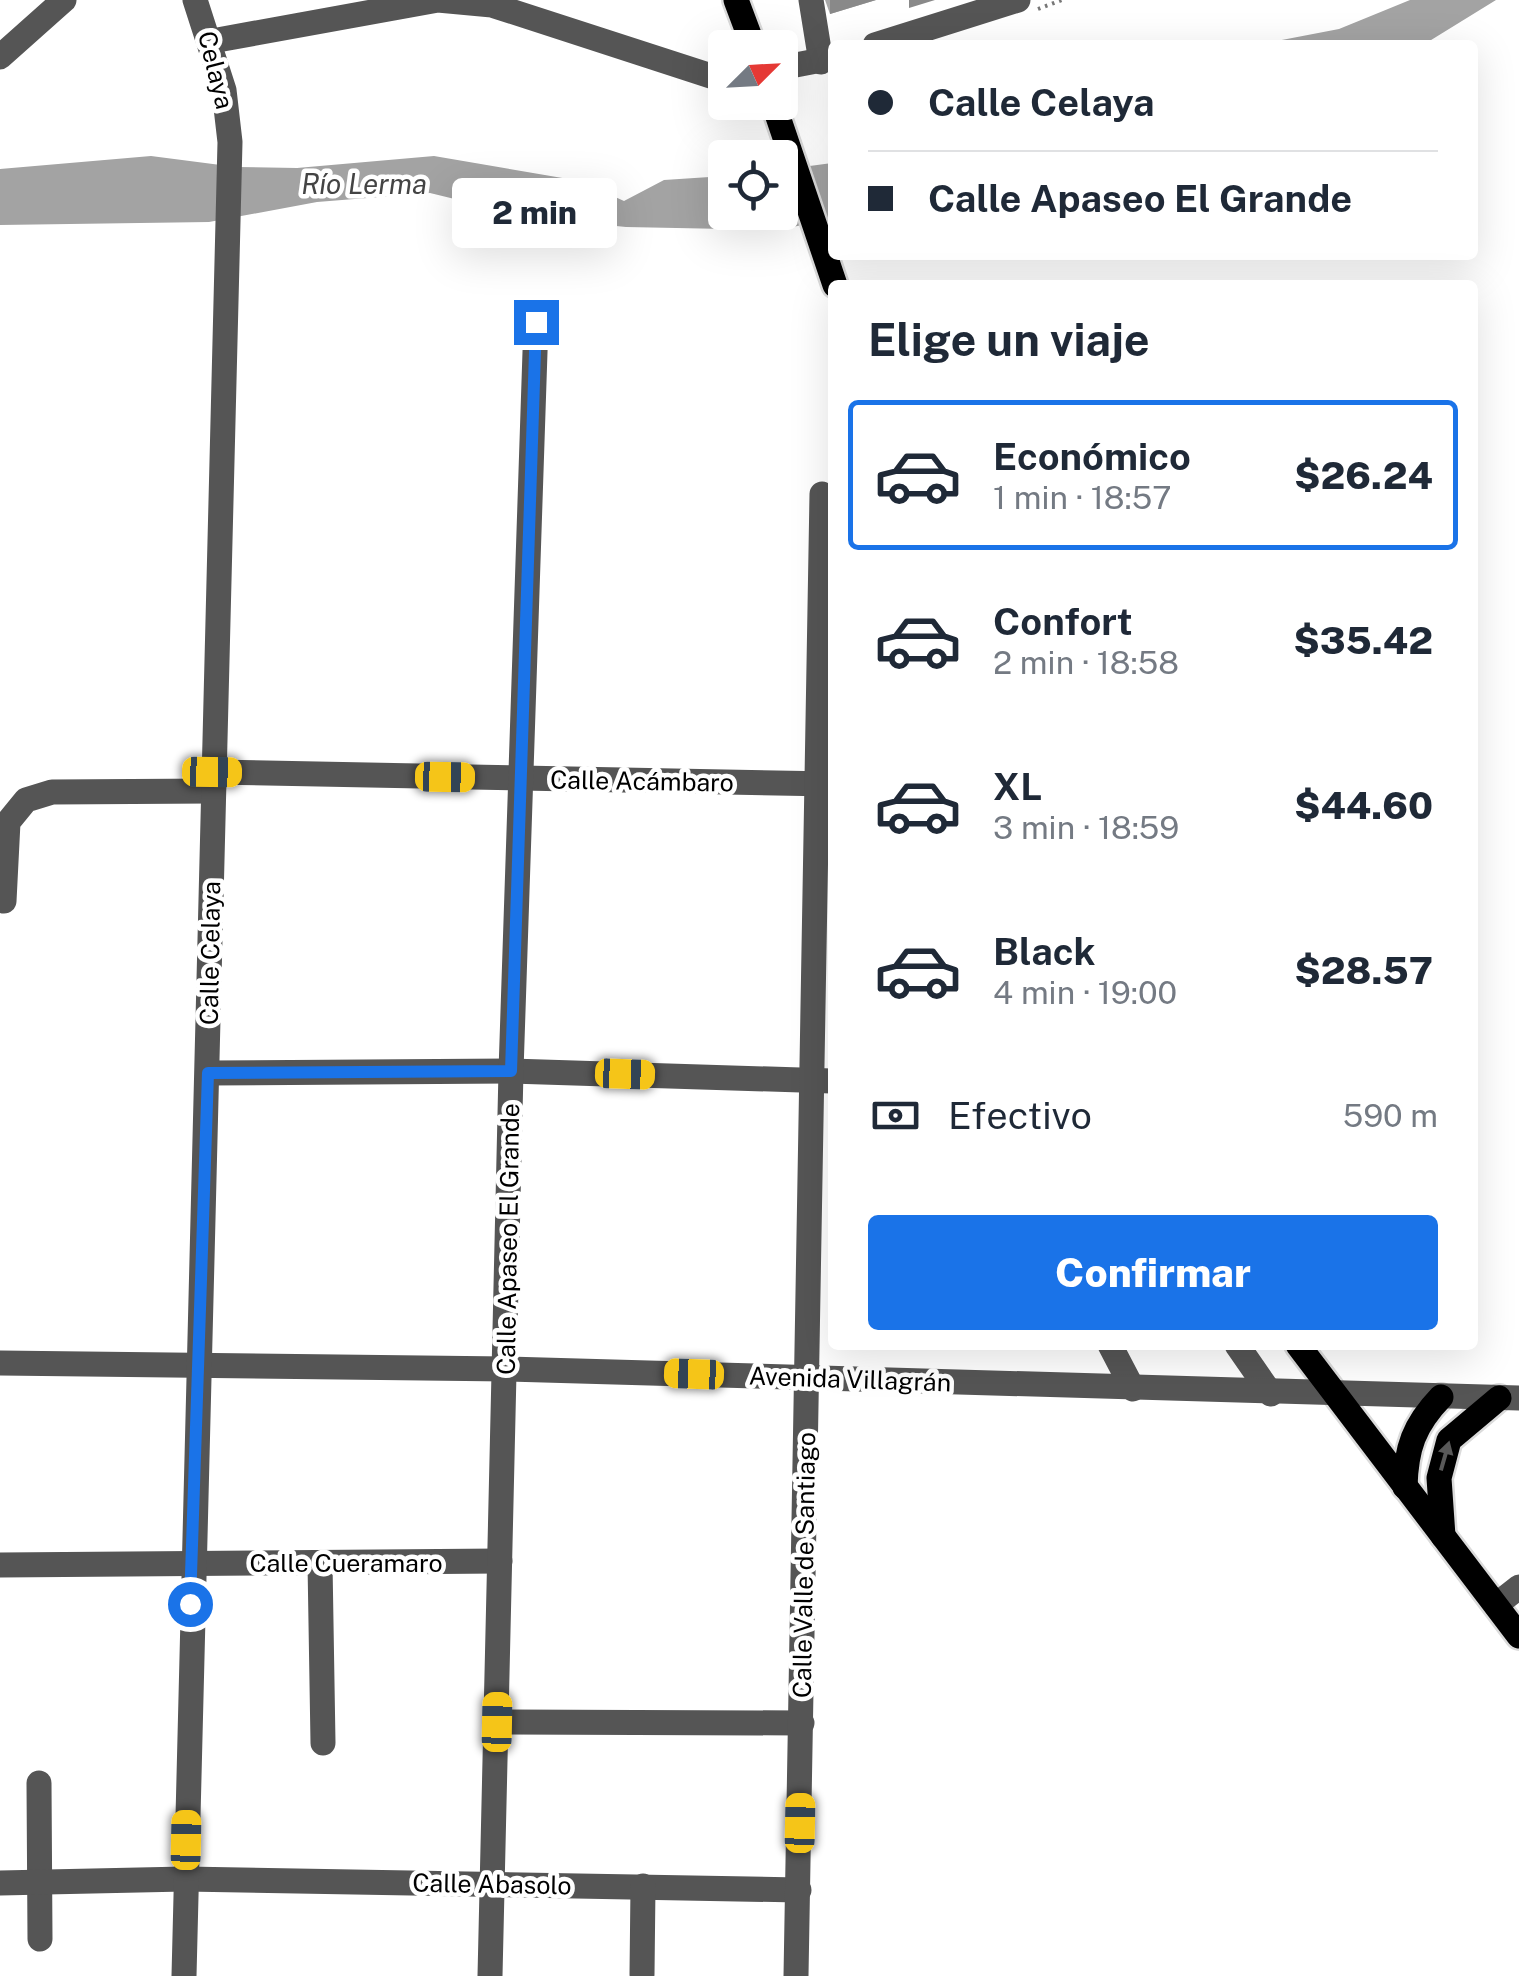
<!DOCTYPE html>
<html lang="es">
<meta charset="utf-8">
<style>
body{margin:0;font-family:"Public Sans",sans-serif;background:#f6f6f7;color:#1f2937;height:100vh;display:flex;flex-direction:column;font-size:38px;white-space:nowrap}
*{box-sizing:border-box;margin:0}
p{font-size:32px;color:#747a83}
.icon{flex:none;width:55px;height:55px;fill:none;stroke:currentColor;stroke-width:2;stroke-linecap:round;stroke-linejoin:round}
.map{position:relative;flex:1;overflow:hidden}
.drawer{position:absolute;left:828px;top:280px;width:650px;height:1070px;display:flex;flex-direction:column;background:#fff;border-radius:10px;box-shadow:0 10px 40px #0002}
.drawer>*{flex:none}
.hud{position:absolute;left:828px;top:40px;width:650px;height:220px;border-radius:10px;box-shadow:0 10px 40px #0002;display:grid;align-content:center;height:220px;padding:0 40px;background:#fff}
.needle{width:65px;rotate:66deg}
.fabs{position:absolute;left:708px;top:30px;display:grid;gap:20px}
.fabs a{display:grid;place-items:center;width:90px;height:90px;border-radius:10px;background:#fff;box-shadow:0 10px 40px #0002;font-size:50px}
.end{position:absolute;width:45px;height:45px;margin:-22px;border:12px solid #1a73e8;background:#fff;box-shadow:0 0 0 5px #fff}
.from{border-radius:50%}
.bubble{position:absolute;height:70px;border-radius:10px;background:#fff;box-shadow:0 10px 40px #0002;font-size:32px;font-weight:800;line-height:70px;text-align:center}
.car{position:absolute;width:30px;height:60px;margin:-30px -15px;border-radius:12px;box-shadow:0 0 8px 2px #0007;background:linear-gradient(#f5c518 24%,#345 0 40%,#f5c518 0 76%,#345 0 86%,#f5c518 0)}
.hud b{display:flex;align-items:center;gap:35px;height:95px;font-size:38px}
.hud b+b{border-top:2px solid #e0e1e3}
.hud i{width:25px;height:25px;background:#1f2937}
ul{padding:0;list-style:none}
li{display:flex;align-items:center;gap:30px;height:150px;margin:0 20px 15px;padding:0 20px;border:5px solid transparent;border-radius:10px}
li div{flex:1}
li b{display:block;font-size:38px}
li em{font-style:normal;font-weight:800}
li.active{border-color:#1a73e8}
li>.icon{width:90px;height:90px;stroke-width:1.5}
h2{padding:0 40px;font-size:45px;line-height:120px}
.pay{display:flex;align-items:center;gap:25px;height:110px;padding:0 40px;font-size:38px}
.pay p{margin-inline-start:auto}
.button{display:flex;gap:20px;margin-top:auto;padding:20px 40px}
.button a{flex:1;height:115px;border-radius:10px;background:#1a73e8;color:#fff;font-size:40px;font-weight:800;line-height:115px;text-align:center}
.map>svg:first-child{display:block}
.water{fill:#a3a3a3}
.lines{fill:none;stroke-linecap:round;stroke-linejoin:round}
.major-casing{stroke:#dbdbdb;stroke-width:30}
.path{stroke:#777;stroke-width:4;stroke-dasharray:2.5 5;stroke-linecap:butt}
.minor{stroke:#555;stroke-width:25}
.major{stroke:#000;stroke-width:25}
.wall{fill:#a9a9a9}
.shaded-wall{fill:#898989}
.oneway{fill:#595959}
.route{stroke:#1a73e8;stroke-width:12}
.labels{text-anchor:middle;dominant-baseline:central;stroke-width:9;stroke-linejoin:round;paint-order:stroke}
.street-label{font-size:25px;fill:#000;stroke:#fff}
.water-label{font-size:28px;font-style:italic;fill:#444;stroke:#fff}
</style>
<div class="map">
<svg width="1519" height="1976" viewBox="0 0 1519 1976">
<rect width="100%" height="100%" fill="#fff"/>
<!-- water -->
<g class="water">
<path d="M1410,0H1496L1423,45H1255L1339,29Z"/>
<path d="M151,156L236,167L297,168L434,156L580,181L624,201L664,180L725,176V212H780V170L832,163V218L780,230L626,227L528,217L430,193L317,202L209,222L0,225V169Z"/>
</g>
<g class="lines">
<!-- major casing -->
<g class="major-casing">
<g id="major">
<path d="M736,0L754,48"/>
<path d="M773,102L835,285"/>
<path d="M1298,1345L1519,1636"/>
<path d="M1405,1487C1406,1448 1414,1425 1441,1397"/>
<path d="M1443,1536L1439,1478L1449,1440L1499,1398"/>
</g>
</g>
<!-- path -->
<path class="path" d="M1038,9L1062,0"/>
<!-- minor -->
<g class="minor">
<path d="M811,0L821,62"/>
<path d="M212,41L438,0L492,5L714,77L725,75"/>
<path d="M875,45L1018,0"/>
<path d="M0,57L64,0"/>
<path d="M780,68L832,58"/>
<path d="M212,772L832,784"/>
<path d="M4,901L8,822L26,800L52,792L212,791"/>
<path d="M208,1073L511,1071L832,1081"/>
<path d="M1110,1345L1133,1389"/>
<path d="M1237,1345L1271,1394"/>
<path d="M0,1363L507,1369L1519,1398"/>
<path d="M320,1563L323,1743"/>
<path d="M0,1565L500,1561"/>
<path d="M1496,1605L1519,1587"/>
<path d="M497,1722L802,1723"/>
<path d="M39,1783L40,1939"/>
<path d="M0,1883L185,1879L799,1890"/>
<path d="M642,1974L643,1886"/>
<path d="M184,1976L230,142L224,90L195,0"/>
<path d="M490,1976L511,1071L536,322"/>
<path d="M796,1976L822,494"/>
</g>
<!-- major -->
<use href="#major" class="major"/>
</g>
<!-- wall -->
<path class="wall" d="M825,0H876L830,14Z"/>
<!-- shaded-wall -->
<g class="shaded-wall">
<path d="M830,0H876L830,14Z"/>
<path d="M909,0H935L909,8Z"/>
</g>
<!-- one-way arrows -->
<defs><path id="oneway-solid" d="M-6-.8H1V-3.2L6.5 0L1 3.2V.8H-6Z" transform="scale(2.5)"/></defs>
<use class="oneway" href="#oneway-solid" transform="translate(1445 1456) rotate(-74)"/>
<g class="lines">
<!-- route -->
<path class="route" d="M190,1604L208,1073L511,1071L536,322"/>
</g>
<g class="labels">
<!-- street labels -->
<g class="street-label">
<text transform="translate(216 70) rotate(76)">Celaya</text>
<text transform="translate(642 781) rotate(1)">Calle Acámbaro</text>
<text transform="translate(210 953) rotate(-89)">Calle Celaya</text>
<text transform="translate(508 1239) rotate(-89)">Calle Apaseo El Grande</text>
<text transform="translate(850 1379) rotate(2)">Avenida Villagrán</text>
<text x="346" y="1563">Calle Cueramaro</text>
<text transform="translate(804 1565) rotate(-89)">Calle Valle de Santiago</text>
<text transform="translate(492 1884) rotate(1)">Calle Abasolo</text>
</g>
<!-- water labels -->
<g class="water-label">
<text x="364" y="183">Río Lerma</text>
</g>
</g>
</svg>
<div class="fabs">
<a><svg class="needle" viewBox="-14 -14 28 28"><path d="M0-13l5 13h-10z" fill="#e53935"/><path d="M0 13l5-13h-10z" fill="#747a83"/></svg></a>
<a><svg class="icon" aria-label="locate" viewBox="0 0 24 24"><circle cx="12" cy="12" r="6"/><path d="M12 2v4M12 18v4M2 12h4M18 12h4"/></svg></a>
</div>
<i class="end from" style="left:190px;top:1604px"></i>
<i class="end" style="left:536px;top:322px"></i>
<div class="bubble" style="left:452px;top:178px;width:165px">2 min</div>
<i class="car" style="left:212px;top:772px;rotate:91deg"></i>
<i class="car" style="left:445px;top:777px;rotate:91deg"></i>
<i class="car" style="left:625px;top:1074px;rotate:92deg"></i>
<i class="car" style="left:694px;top:1374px;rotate:272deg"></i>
<i class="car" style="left:497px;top:1722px;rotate:1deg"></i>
<i class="car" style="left:800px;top:1823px;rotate:1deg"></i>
<i class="car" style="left:186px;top:1840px;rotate:1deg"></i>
<div class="hud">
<b><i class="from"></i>Calle Celaya</b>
<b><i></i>Calle Apaseo El Grande</b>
</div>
<section class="drawer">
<h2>Elige un viaje</h2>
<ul>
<li class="active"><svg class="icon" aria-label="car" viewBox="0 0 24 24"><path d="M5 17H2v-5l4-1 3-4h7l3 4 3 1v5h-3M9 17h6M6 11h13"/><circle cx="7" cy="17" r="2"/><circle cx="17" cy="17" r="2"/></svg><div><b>Económico</b><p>1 min · 18:57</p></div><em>$26.24</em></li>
<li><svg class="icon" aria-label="car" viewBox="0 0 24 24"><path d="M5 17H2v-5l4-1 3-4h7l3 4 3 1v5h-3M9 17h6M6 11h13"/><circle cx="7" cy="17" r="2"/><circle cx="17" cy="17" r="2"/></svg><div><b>Confort</b><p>2 min · 18:58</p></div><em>$35.42</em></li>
<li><svg class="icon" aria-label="car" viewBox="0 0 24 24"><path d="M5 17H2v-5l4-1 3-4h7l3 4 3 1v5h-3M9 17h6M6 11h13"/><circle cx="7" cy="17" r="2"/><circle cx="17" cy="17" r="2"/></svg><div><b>XL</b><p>3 min · 18:59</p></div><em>$44.60</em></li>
<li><svg class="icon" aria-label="car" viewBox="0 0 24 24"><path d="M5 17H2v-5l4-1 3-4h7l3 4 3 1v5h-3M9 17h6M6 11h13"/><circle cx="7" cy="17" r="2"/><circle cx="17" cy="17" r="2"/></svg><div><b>Black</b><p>4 min · 19:00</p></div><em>$28.57</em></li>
</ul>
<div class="pay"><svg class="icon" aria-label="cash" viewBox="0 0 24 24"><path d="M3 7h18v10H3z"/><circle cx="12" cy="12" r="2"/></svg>Efectivo<p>590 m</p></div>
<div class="button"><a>Confirmar</a></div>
</section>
</div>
